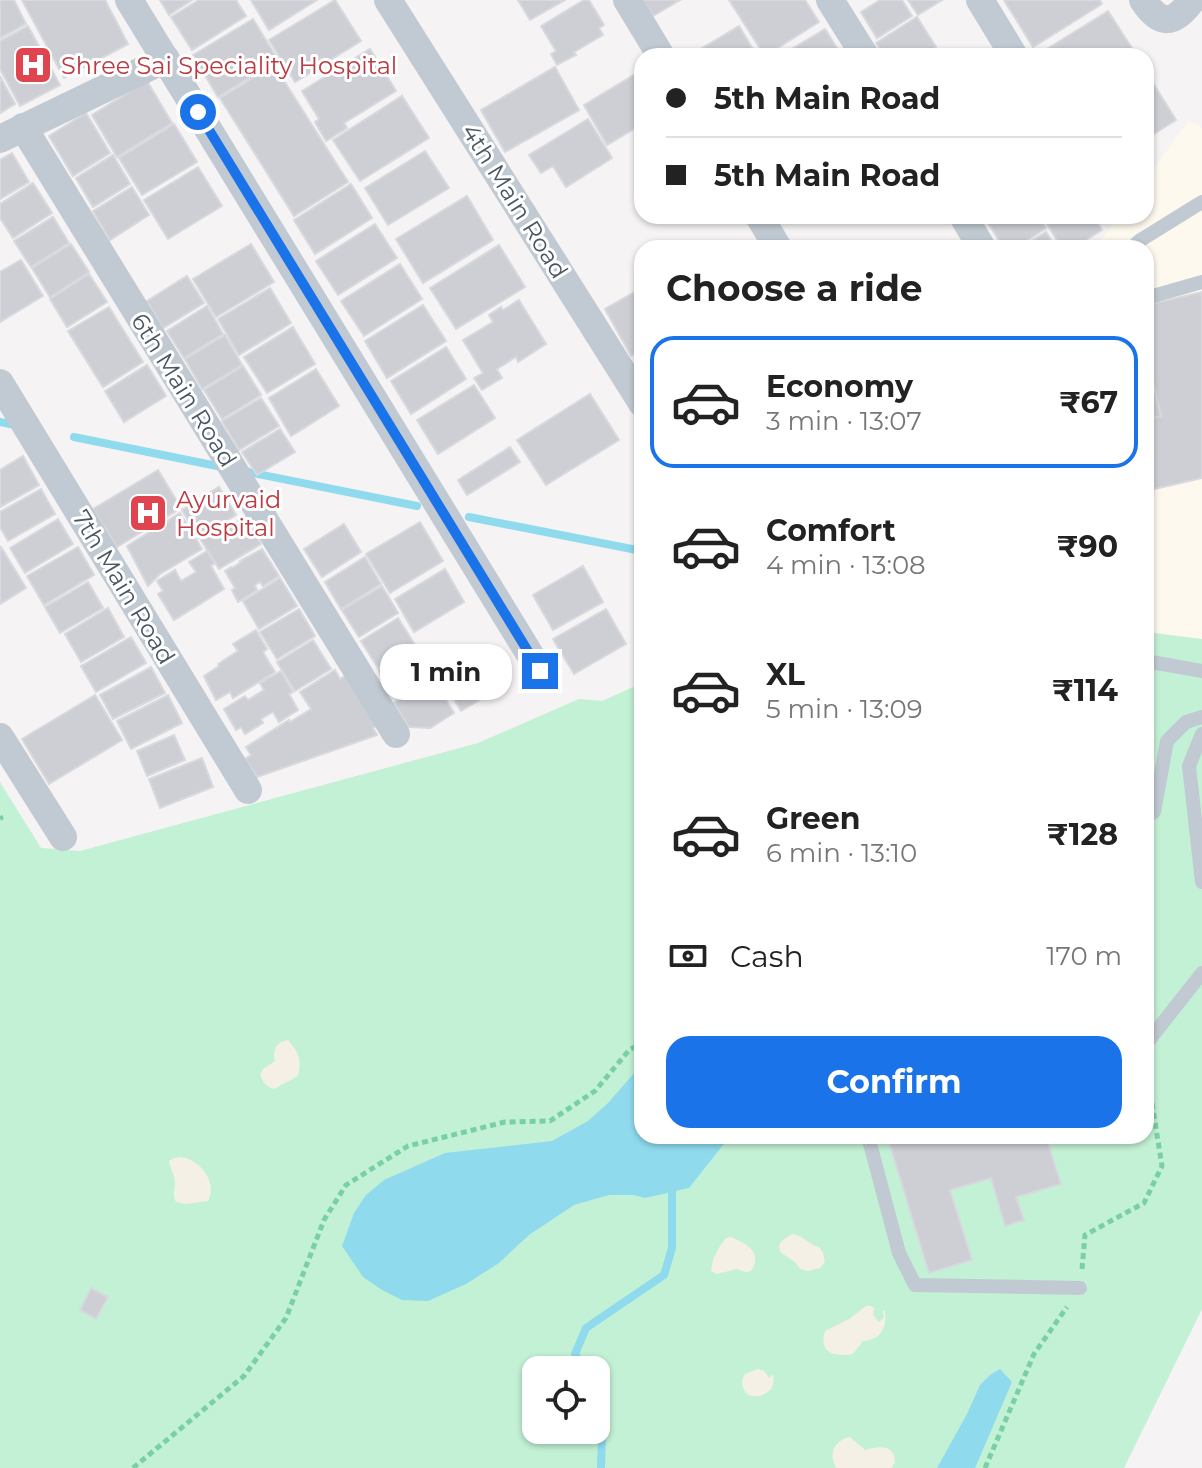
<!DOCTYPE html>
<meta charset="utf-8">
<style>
body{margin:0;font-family:Montserrat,sans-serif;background:#f2f2f2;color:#222;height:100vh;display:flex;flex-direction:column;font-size:30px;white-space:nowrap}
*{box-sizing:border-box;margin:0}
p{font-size:26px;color:#767676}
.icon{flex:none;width:44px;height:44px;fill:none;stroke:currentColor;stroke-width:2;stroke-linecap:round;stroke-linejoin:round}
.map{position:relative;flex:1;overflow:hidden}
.details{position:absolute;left:634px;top:240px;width:520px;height:904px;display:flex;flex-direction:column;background:#fff;border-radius:24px;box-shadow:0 2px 6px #0004}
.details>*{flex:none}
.top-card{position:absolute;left:634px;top:48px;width:520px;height:176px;border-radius:24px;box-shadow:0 2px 6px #0004;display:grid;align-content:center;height:176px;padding:0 32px;background:#fff}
.fabs{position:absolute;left:522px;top:1356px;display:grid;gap:16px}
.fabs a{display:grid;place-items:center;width:88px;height:88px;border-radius:16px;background:#fff;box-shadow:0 2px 6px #0004;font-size:40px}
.end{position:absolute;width:36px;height:36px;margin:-18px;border:10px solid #1a73e8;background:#fff;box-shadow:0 0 0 4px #fff}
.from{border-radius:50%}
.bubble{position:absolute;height:56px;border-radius:24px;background:#fff;box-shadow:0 2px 6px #0004;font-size:26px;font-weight:700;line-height:56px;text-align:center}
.top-card b{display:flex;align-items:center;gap:28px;height:76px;font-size:30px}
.top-card b+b{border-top:2px solid #e0e0e0}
.top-card i{width:20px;height:20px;background:#222}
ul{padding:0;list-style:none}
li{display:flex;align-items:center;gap:24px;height:132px;margin:0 16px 12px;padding:0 16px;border:4px solid transparent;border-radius:24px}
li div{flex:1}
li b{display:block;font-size:30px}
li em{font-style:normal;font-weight:700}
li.active{border-color:#1a73e8}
li>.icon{width:72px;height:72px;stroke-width:1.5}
h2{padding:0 32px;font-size:36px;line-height:96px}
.pay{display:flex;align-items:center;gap:20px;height:88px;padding:0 32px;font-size:30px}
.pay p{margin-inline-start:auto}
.button{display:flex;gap:16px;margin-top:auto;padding:16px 32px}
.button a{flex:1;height:92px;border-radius:24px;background:#1a73e8;color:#fff;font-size:32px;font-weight:700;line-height:92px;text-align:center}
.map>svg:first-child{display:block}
.commercial{fill:#fdf9ef}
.green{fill:#c3f1d5;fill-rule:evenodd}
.sand{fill:#f5f0e5}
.water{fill:#90daee}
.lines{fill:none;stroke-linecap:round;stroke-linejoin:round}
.stream{stroke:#90daee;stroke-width:8}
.building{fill:#cdcfd5;stroke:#d7d9de;stroke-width:2}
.path{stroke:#7ad0a6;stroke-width:5;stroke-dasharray:6 4;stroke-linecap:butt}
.service{stroke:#c1cad2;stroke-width:14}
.minor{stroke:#c1cad2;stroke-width:28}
.route{stroke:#1a73e8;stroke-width:10}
.labels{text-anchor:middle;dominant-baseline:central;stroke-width:6;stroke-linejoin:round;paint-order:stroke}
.health-label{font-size:24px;fill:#be3a42;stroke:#fff;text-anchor:start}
.street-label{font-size:24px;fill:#4a5661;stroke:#fff}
</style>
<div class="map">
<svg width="1202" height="1468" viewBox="0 0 1202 1468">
<rect width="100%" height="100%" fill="#f5f3f3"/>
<!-- commercial -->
<path class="commercial" d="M1189,120L1202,128V639L1146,632V248H1095L1119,216H1146V179Z"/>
<!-- green -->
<path class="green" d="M1146,632L1202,639V1309L1124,1468H0V782L41,848L80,851L478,743L579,699L602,701L642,683V1136H1146ZM536,1370H596V1430H536Z"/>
<!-- sand -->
<g class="sand">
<path d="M288,1040C299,1052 302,1061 298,1076L274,1089C266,1087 264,1083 260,1075L263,1069L275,1061C272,1050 276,1042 288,1040Z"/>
<path d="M181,1157C200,1159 218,1183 208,1201L185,1204L176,1202C172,1194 175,1192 175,1184C176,1177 170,1169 169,1161L174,1158Z"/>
<path d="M792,1234C804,1235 808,1245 819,1247L823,1253L825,1262L820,1268L808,1271L800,1269L795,1262L780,1252L779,1245L783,1240Z"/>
<path d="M731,1237C747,1244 763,1252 751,1271L745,1272L737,1269L717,1274L711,1271C712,1258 718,1248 726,1238Z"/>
<path d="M866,1306H871L874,1308L873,1315L879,1322L884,1318L883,1310L885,1311C887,1328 881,1340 863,1341L853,1354C835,1357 818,1353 825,1331L849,1319Z"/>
<path d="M758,1369L764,1371L769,1378L773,1374C777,1391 763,1399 748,1395C742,1389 740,1382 745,1374Z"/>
<path d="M850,1437L865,1450C879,1446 895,1444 895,1463L891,1468H836C829,1453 833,1441 850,1437Z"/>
</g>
<!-- water -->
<g class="water">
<path d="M642,1064V1136H737L723,1145L689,1188L645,1198L634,1195H609L574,1205L529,1235L499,1263L466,1284L428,1301L402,1300L382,1290L363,1277L342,1246L354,1213L366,1195L384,1180L445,1153L552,1141L588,1121L608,1103Z"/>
<path d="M1000,1369L1012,1382L975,1468H937L967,1414L980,1385L990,1375Z"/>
</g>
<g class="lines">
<!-- stream -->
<g class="stream">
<path d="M0,422L19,426"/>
<path d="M74,437L222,467"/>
<path d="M243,471L417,506"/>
<path d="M469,517L642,551"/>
<path d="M584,1370L575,1354L586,1328L664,1275L672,1248V1181"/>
<path d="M596,1390L603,1402L601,1468"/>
</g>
</g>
<!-- building -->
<g class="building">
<path d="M0,0H14L26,24L0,38Z"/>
<path d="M22,0H105L128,44L64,78Z"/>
<path d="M160,0H192L169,15Z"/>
<path d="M199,0H236L246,16L192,50L171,17Z"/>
<path d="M251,0H317L269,30Z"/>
<path d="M335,0L361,41L295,82L269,40Z"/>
<path d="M518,0H565L530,20Z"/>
<path d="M584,0H589L604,25L599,28L603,35L574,52L576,55L557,65L551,54L556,51L541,26Z"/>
<path d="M643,0H680L653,16Z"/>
<path d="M729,0H805L819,22L765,56Z"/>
<path d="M880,0H902L912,16L877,38L861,12Z"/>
<path d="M908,0H942L918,15Z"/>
<path d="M1004,0H1100L1102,4L1033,47Z"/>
<path d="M1108,11L1137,56H1041L1039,54Z"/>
<path d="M917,17L936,47L921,56H884L876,43Z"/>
<path d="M253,19L278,60L218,97L193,55Z"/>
<path d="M28,26L60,85L20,106L0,69V41Z"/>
<path d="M739,26L757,56H689Z"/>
<path d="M825,29L842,56H780Z"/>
<path d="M370,49L396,91L344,123L347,128L326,141L315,122L319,119L302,91Z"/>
<path d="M274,65L348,182L294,216L220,98Z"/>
<path d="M555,67L579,110L505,152L481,110Z"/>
<path d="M642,70V124L607,145L584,105Z"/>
<path d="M1146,72L1176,120L1146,139Z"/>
<path d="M0,76L15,104L0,113Z"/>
<path d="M147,81L172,123L117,157L92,115Z"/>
<path d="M402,96L429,138L360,181L333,140Z"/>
<path d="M86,113L110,153L73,176L49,136Z"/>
<path d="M588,119L612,158L566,187L553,166L541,173L529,155Z"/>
<path d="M174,124L197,162L142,195L119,158Z"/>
<path d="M425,151L449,188L388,225L365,188Z"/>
<path d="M12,153L29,182L0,199V160Z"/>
<path d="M113,155L130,184L93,207L76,178Z"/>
<path d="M198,167L222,206L168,239L144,200Z"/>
<path d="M33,183L52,213L13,238L0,218V204Z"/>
<path d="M351,184L372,218L315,254L294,220Z"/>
<path d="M132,187L149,215L110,240L93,211Z"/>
<path d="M467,196L493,240L423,283L396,239Z"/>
<path d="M999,216H1038L1046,228L1016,248H1004L988,223Z"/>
<path d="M1042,216H1093L1102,230L1073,248H1062Z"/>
<path d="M53,217L69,243L31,267L14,241Z"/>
<path d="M375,224L397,258L338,295L316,261Z"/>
<path d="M1046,232L1056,248H1021Z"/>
<path d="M71,244L89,272L50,297L32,268Z"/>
<path d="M251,244L274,282L216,317L193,279Z"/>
<path d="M499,245L525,287L456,329L430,288Z"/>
<path d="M21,260L43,296L0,322V272Z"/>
<path d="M400,264L422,299L364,336L341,301Z"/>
<path d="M89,274L107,302L67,327L50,299Z"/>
<path d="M187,276L204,303L163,328L147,301Z"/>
<path d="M270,288L291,323L239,355L218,319Z"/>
<path d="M642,288V350L631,356L605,309Z"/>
<path d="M1202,292V478L1146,491V420L1161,416L1146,354V305Z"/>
<path d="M519,300L546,344L518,362L516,357L497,369L502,378L482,390L474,378L483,373L463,340L493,322L489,315L501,307L503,310Z"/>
<path d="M423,305L446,341L387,378L365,341Z"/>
<path d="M207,306L223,334L184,358L167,331Z"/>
<path d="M109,307L143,362L103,387L68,331Z"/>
<path d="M293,327L315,364L267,393L244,357Z"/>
<path d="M225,335L242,365L202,389L185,359Z"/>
<path d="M446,347L466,379L411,414L391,381Z"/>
<path d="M1146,354L1161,416L1146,420Z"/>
<path d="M147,365L166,396L124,422L105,391Z"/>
<path d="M243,366L261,395L222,419L204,390Z"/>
<path d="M316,369L339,406L291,436L269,398Z"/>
<path d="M474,385L495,418L438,454L417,420Z"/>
<path d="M590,394L619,440L546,485L517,440Z"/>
<path d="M261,398L279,426L239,450L222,421Z"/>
<path d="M280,429L295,452L257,475L242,452Z"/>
<path d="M510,447L520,462L467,495L458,480Z"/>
<path d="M23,456L39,485L0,507V470Z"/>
<path d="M158,470L181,508L117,547L93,509Z"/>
<path d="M219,487L236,515L199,538L182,510Z"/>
<path d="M41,489L55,514L8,541L0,527V512Z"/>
<path d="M180,513L202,549L160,574L148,586L127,546Z"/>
<path d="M245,517L261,544L219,569L201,540L217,530L219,533Z"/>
<path d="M58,519L73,544L25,573L10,548Z"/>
<path d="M420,522L443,561L390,593L366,554Z"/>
<path d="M344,524L361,552L322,577L304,549Z"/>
<path d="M1,547L26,588L0,604V547Z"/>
<path d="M78,547L94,575L44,605L27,576Z"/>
<path d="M262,549L279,576L263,586L260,582L255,585L257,590L238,602L232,590L235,588L225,571L231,567L232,568L241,562L240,561Z"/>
<path d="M207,551L215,563L211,566L224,589L174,620L158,594L163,591L157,581L175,570L181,581L196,572L189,562Z"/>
<path d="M365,557L381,584L341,609L325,582Z"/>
<path d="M583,566L603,602L553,630L533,595Z"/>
<path d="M445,569L464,602L414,632L395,599Z"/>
<path d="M280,578L297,606L259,629L243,601Z"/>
<path d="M88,582L103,608L60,633L45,607Z"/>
<path d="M382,586L398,613L359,637L342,610Z"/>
<path d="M108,608L124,637L81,662L65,634Z"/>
<path d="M299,609L315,636L277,659L260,632Z"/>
<path d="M606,609L626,644L574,674L553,639Z"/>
<path d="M398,618L415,645L378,668L361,641Z"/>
<path d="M256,630L267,649L263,652L275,672L233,698L230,692L216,700L204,676L219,666L218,664L238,651L233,644Z"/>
<path d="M131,637L146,663L96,692L81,666Z"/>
<path d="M313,640L331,669L295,691L277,662Z"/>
<path d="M416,647L433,675L396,698L379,670Z"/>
<path d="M490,648L510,682L461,711L441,677Z"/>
<path d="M151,667L165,693L113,719L100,695Z"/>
<path d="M335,670L340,679L345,676L376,726L373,728L377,735L257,777L245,759L251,755L246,747L289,720L290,722L311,709L300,692Z"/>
<path d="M281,671L293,692L289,694L298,710L279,722L273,712L261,719L263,723L245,734L241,727L236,730L224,709L245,696L248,700L264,690L260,683Z"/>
<path d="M433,679L454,713L430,728L409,727L394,703Z"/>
<path d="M95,695L122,740L49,784L22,739Z"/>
<path d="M168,695L182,723L131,749L117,721Z"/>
<path d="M174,735L185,760L147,776L137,751Z"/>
<path d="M202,758L213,787L160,808L149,779Z"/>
<path d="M887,1136H1046L1061,1184L1016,1197L1024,1220L1005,1226L991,1178L950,1190L972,1260L929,1273Z"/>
<path d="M91,1288L108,1297L96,1319L80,1310Z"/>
</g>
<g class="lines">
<!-- path -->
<g class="path">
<path d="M0,816L1,818L0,819"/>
<path d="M1082,1269L1085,1235L1144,1203L1162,1166L1146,1066"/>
<path d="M133,1468L244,1376L286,1318L324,1220L346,1185L408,1146L505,1122L550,1121L595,1091L630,1049L642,1045"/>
<path d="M985,1468L1034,1354L1067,1307"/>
</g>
<!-- service -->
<g class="service">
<path d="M1132,248L1139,241L1202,202"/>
<path d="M1146,298L1202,282"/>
<path d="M1146,661L1202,671"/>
<path d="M1202,734L1189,766L1202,882"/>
<path d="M1146,816L1154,812L1167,741L1186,722L1202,717"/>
<path d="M1146,1044L1202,973"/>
<path d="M868,1136L899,1253L915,1285L1080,1288"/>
</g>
<!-- minor -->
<g class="minor">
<path d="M129,0L540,671"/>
<path d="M388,0L642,403"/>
<path d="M627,0L661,56"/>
<path d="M830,0L865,56"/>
<path d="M980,0L1014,56"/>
<path d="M1143,0C1160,26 1174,25 1192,0"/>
<path d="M23,127L396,734"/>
<path d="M0,139L166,59"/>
<path d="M759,216L778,248"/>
<path d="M963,216L982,248"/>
<path d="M0,383L248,790"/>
<path d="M0,737L63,837"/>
</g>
</g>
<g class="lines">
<!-- route -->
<path class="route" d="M198,112L540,671"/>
</g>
<!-- icons -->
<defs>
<g id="hospital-square" transform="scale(2)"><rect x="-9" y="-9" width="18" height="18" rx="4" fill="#e0444e" stroke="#fff"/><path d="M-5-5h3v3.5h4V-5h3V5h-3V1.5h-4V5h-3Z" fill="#fff"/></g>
</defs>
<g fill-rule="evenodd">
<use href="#hospital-square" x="33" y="65"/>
<use href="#hospital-square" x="148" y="513"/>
</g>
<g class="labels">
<!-- health labels -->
<g class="health-label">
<text x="61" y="65">Shree Sai Speciality Hospital</text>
<text x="176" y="499">Ayurvaid<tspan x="176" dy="28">Hospital</tspan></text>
</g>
<!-- street labels -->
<g class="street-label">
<text transform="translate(515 201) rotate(58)">4th Main Road</text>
<text transform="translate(184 390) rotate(58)">6th Main Road</text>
<text transform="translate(124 587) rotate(59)">7th Main Road</text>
</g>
</g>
</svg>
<div class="fabs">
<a><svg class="icon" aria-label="locate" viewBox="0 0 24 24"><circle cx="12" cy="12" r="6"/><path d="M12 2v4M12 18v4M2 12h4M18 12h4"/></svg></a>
</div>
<i class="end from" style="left:198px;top:112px"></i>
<i class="end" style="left:540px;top:671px"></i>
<div class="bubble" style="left:380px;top:644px;width:132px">1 min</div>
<div class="top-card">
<b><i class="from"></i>5th Main Road</b>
<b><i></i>5th Main Road</b>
</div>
<section class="details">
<h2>Choose a ride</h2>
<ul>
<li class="active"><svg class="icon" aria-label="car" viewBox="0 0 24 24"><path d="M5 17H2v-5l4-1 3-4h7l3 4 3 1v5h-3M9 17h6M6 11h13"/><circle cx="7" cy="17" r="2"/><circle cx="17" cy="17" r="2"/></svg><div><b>Economy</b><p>3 min · 13:07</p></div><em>₹67</em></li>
<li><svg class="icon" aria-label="car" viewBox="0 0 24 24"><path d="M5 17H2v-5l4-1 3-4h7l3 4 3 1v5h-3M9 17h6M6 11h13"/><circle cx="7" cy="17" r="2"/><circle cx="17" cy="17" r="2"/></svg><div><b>Comfort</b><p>4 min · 13:08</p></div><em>₹90</em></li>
<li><svg class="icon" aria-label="car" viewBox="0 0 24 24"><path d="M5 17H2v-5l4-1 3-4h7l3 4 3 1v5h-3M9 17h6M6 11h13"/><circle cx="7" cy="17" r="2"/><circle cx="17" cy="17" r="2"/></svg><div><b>XL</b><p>5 min · 13:09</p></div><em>₹114</em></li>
<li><svg class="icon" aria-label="car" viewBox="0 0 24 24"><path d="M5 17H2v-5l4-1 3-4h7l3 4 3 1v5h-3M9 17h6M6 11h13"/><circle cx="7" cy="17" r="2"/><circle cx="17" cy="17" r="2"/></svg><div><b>Green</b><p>6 min · 13:10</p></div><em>₹128</em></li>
</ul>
<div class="pay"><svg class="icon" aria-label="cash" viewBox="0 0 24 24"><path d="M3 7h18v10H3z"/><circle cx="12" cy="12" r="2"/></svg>Cash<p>170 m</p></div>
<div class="button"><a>Confirm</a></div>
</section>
</div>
